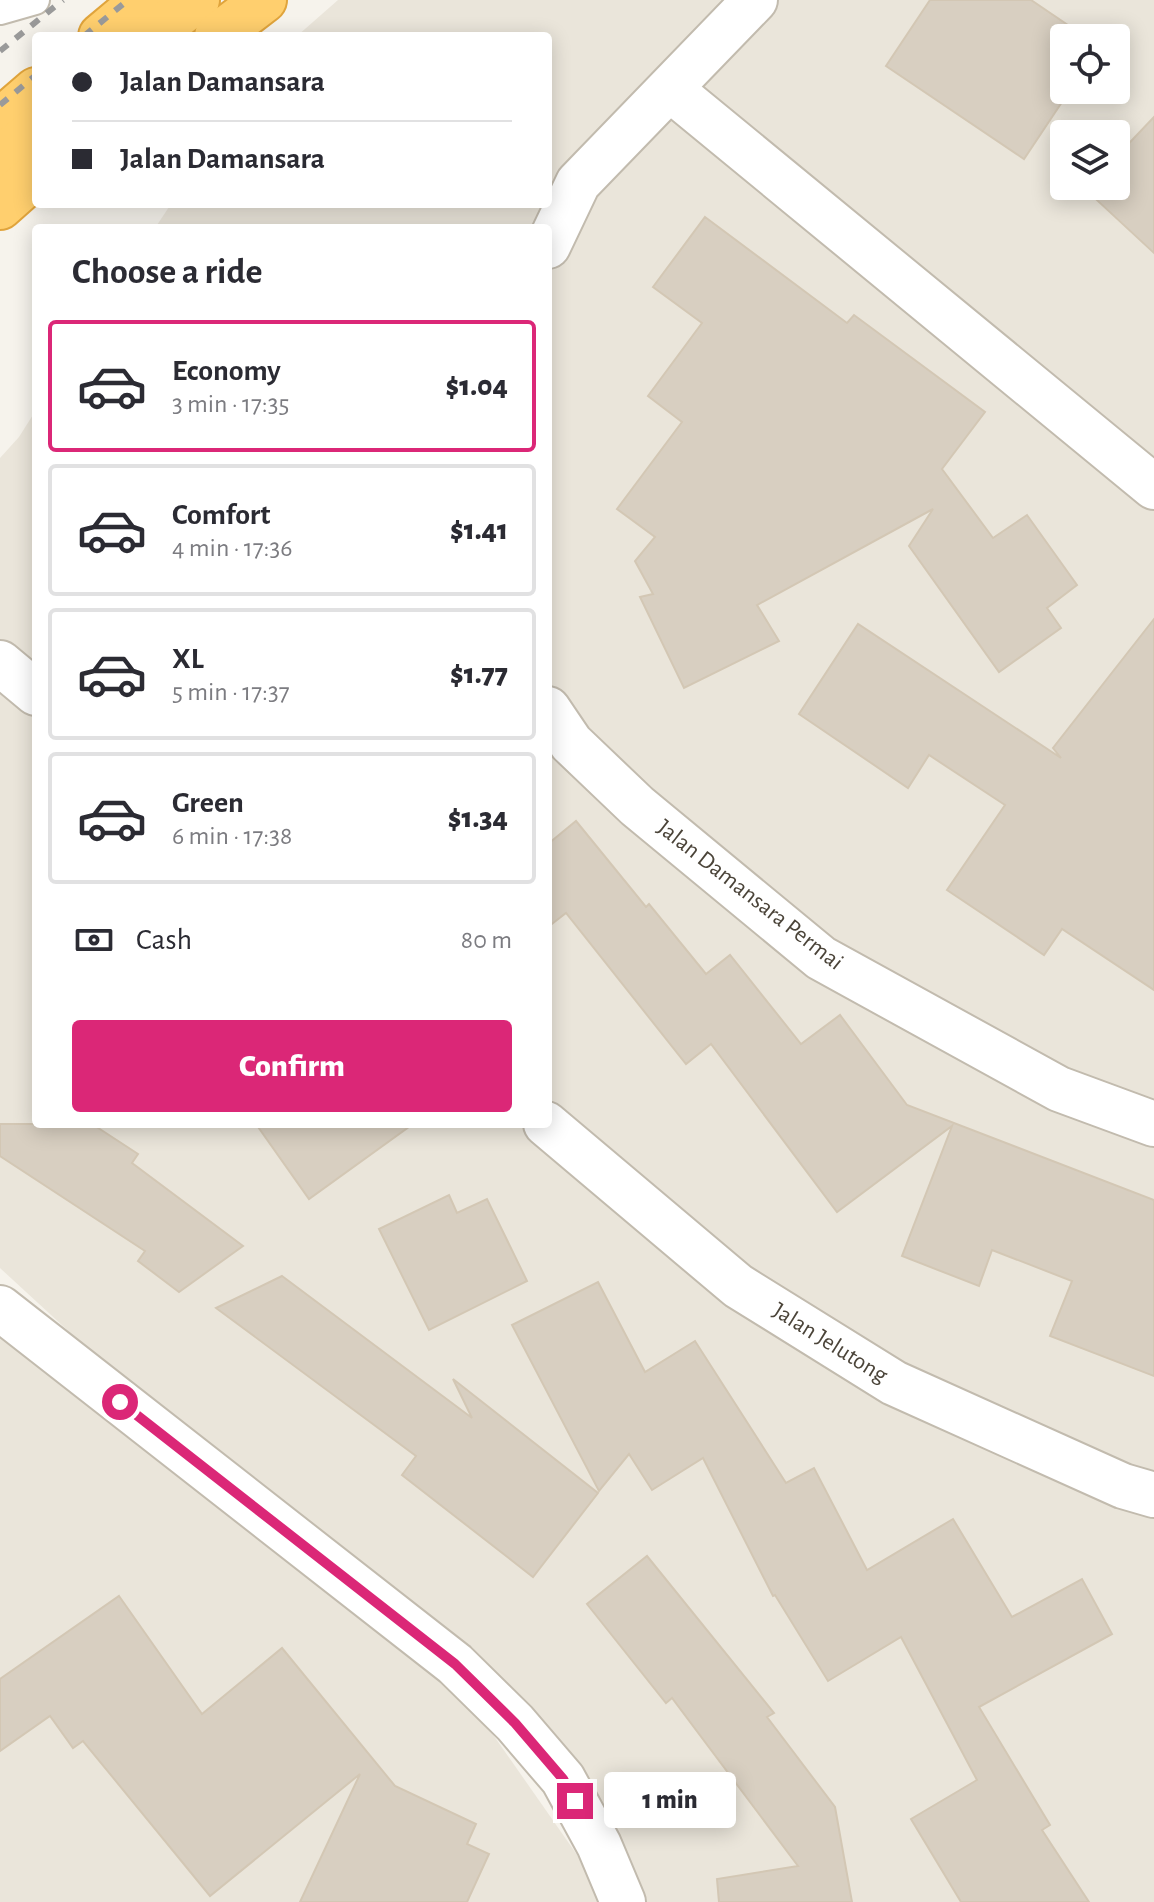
<!DOCTYPE html>
<meta charset="utf-8">
<style>
body{margin:0;font-family:"Alegreya Sans",sans-serif;background:#f2f2f3;color:#2b2b33;height:100vh;display:flex;flex-direction:column;font-size:30px;white-space:nowrap}
*{box-sizing:border-box;margin:0}
p{font-size:26px;color:#7c7c81}
.icon{flex:none;width:44px;height:44px;fill:none;stroke:currentColor;stroke-width:2;stroke-linecap:round;stroke-linejoin:round}
.map{position:relative;flex:1;overflow:hidden}
.sheet{position:absolute;left:32px;top:224px;width:520px;height:904px;display:flex;flex-direction:column;background:#fff;border-radius:8px;box-shadow:0 4px 20px #0003}
.sheet>*{flex:none}
.banner{position:absolute;left:32px;top:32px;width:520px;height:176px;border-radius:8px;box-shadow:0 4px 20px #0003;display:grid;align-content:center;height:176px;padding:0 40px;background:#fff}
.tools{position:absolute;left:1050px;top:24px;display:grid;gap:16px}
.tools a{display:grid;place-items:center;width:80px;height:80px;border-radius:8px;background:#fff;box-shadow:0 4px 20px #0003;font-size:40px}
.end{position:absolute;width:36px;height:36px;margin:-18px;border:10px solid #db2777;background:#fff;box-shadow:0 0 0 4px #fff}
.from{border-radius:50%}
.bubble{position:absolute;height:56px;border-radius:8px;background:#fff;box-shadow:0 4px 20px #0003;font-size:26px;font-weight:800;line-height:56px;text-align:center}
.banner b{display:flex;align-items:center;gap:28px;height:76px;font-size:30px}
.banner b+b{border-top:2px solid #e1e1e2}
.banner i{width:20px;height:20px;background:#2b2b33}
ul{padding:0;list-style:none}
li{display:flex;align-items:center;gap:24px;height:132px;margin:0 16px 12px;padding:0 24px;border:4px solid #e1e1e2;border-radius:8px}
li div{flex:1}
li b{display:block;font-size:30px}
li em{font-style:normal;font-weight:800}
li.active{border-color:#db2777}
li>.icon{width:72px;height:72px;stroke-width:1.5}
h2{padding:0 40px;font-size:36px;line-height:96px}
.pay{display:flex;align-items:center;gap:20px;height:88px;padding:0 40px;font-size:30px}
.pay p{margin-inline-start:auto}
.cta{display:flex;gap:16px;margin-top:auto;padding:16px 40px}
.cta a{flex:1;height:92px;border-radius:8px;background:#db2777;color:#fff;font-size:32px;font-weight:800;line-height:92px;text-align:center}
.map>svg:first-child{display:block}
.residential{fill:#eae5da;fill-rule:evenodd}
.building{fill:#d8cfc1;stroke:#d3c7b4;stroke-width:2}
.lines{fill:none;stroke-linecap:round;stroke-linejoin:round}
.service-casing{stroke:#c2bbae;stroke-width:32}
.minor-casing{stroke:#c2bbae;stroke-width:48}
.motorway-casing{stroke:#e0a43c;stroke-width:48}
.service{stroke:#fff;stroke-width:28}
.minor{stroke:#fff;stroke-width:44}
.motorway{stroke:#ffcf6e;stroke-width:44}
.rail{stroke:#9a9a9a;stroke-width:6;stroke-dasharray:10 10;stroke-linecap:butt}
.route{stroke:#db2777;stroke-width:10}
.labels{text-anchor:middle;dominant-baseline:central;stroke-width:8;stroke-linejoin:round;paint-order:stroke}
.street-label{font-size:24px;fill:#4b4439;stroke:#fff}
</style>
<div class="map">
<svg width="1154" height="1902" viewBox="0 0 1154 1902">
<rect width="100%" height="100%" fill="#f6f3ec"/>
<!-- residential -->
<g class="residential">
<path d="M338,0H1154V1902H624L623,1891L584,1771L452,1647L178,1432L0,1268V458L19,437L36,410V1124H548V228H155L171,204H548V36H297ZM1064,38H1116V90H1064ZM1064,134H1116V186H1064Z"/>
<path d="M0,1288L443,1663L610,1902H0Z"/>
</g>
<!-- building -->
<g class="building">
<path d="M930,0H1031L1087,38H1064V90H1070L1024,159L886,66Z"/>
<path d="M1154,117V253L1086,190L1089,186H1116V157Z"/>
<path d="M705,217L847,323L854,315L985,412L942,469L993,538L1027,515L1077,585L1047,608L1061,628L999,672L909,546L933,509L757,605L779,641L684,688L640,597L653,594L635,561L655,537L617,509L682,422L648,396L702,323L653,287Z"/>
<path d="M1154,619V990L1062,929L1044,955L947,890L1005,805L929,755L908,788L799,714L858,624L1061,758L1053,748Z"/>
<path d="M576,821L646,907L649,904L706,974L730,955L801,1044L840,1015L907,1105L1154,1200V1376L1050,1336L1072,1281L992,1250L979,1286L902,1256L952,1126L837,1212L711,1044L686,1064L566,913L548,927V844Z"/>
<path d="M0,1124H92L138,1154L132,1163L243,1246L179,1292L138,1261L145,1251L0,1156Z"/>
<path d="M256,1124H413L309,1199Z"/>
<path d="M449,1195L457,1213L487,1199L527,1281L429,1330L379,1229Z"/>
<path d="M282,1276L472,1418L453,1379L598,1493L533,1577L402,1475L416,1456L216,1308Z"/>
<path d="M598,1282L645,1372L695,1341L786,1483L814,1468L867,1570L953,1519L1012,1617L1082,1579L1112,1634L979,1707L1050,1825L1042,1830L1089,1902H961L911,1819L977,1780L901,1637L828,1681L775,1595L773,1596L703,1458L652,1490L629,1454L599,1491L512,1325Z"/>
<path d="M647,1556L774,1713L767,1717L835,1807L852,1902H719L717,1879L798,1866L672,1698L666,1703L587,1604Z"/>
<path d="M119,1596L202,1714L282,1648L395,1786L476,1824L467,1844L489,1854L467,1902H300L360,1774L210,1896L83,1741L73,1748L50,1716L0,1751V1679Z"/>
</g>
<g class="lines">
<!-- service casing -->
<g class="service-casing">
<path id="service" d="M0,10L35,0"/>
</g>
<!-- minor casing -->
<g class="minor-casing">
<g id="minor">
<path d="M670,89L1154,487"/>
<path d="M548,246L578,183L755,0"/>
<path d="M0,663L36,693"/>
<path d="M548,709L571,743L637,806L821,958L1059,1089L1154,1124"/>
<path d="M546,1124L738,1286L894,1383L1123,1486L1154,1495"/>
<path d="M0,1308L455,1664L515,1723L563,1779L599,1845L623,1902"/>
</g>
</g>
<!-- motorway casing -->
<g class="motorway-casing">
<g id="motorway">
<path d="M101,36L144,0"/>
<path d="M151,36L197,0"/>
<path d="M217,36L264,0"/>
<path d="M0,121L36,90"/>
<path d="M0,159L36,129"/>
<path d="M0,207L36,175"/>
</g>
</g>
<!-- service -->
<use href="#service" class="service"/>
<!-- minor -->
<use href="#minor" class="minor"/>
<!-- motorway -->
<use href="#motorway" class="motorway"/>
<!-- rail -->
<g class="rail">
<path d="M84,36L128,0"/>
<path d="M0,51L63,0"/>
<path d="M0,105L36,75"/>
</g>
</g>
<g class="lines">
<!-- route -->
<path class="route" d="M120,1402L455,1664L515,1723L563,1779L575,1801"/>
</g>
<g class="labels">
<!-- street labels -->
<g class="street-label">
<text transform="translate(750 895) rotate(38)">Jalan Damansara Permai</text>
<text transform="translate(830 1343) rotate(32)">Jalan Jelutong</text>
</g>
</g>
</svg>
<div class="tools">
<a><svg class="icon" aria-label="locate" viewBox="0 0 24 24"><circle cx="12" cy="12" r="6"/><path d="M12 2v4M12 18v4M2 12h4M18 12h4"/></svg></a>
<a><svg class="icon" aria-label="layers" viewBox="0 0 24 24"><path d="M12 4l9 5-9 5-9-5zM3 14l9 5 9-5"/></svg></a>
</div>
<i class="end from" style="left:120px;top:1402px"></i>
<i class="end" style="left:575px;top:1801px"></i>
<div class="bubble" style="left:604px;top:1772px;width:132px">1 min</div>
<div class="banner">
<b><i class="from"></i>Jalan Damansara</b>
<b><i></i>Jalan Damansara</b>
</div>
<section class="sheet">
<h2>Choose a ride</h2>
<ul>
<li class="active"><svg class="icon" aria-label="car" viewBox="0 0 24 24"><path d="M5 17H2v-5l4-1 3-4h7l3 4 3 1v5h-3M9 17h6M6 11h13"/><circle cx="7" cy="17" r="2"/><circle cx="17" cy="17" r="2"/></svg><div><b>Economy</b><p>3 min · 17:35</p></div><em>$1.04</em></li>
<li><svg class="icon" aria-label="car" viewBox="0 0 24 24"><path d="M5 17H2v-5l4-1 3-4h7l3 4 3 1v5h-3M9 17h6M6 11h13"/><circle cx="7" cy="17" r="2"/><circle cx="17" cy="17" r="2"/></svg><div><b>Comfort</b><p>4 min · 17:36</p></div><em>$1.41</em></li>
<li><svg class="icon" aria-label="car" viewBox="0 0 24 24"><path d="M5 17H2v-5l4-1 3-4h7l3 4 3 1v5h-3M9 17h6M6 11h13"/><circle cx="7" cy="17" r="2"/><circle cx="17" cy="17" r="2"/></svg><div><b>XL</b><p>5 min · 17:37</p></div><em>$1.77</em></li>
<li><svg class="icon" aria-label="car" viewBox="0 0 24 24"><path d="M5 17H2v-5l4-1 3-4h7l3 4 3 1v5h-3M9 17h6M6 11h13"/><circle cx="7" cy="17" r="2"/><circle cx="17" cy="17" r="2"/></svg><div><b>Green</b><p>6 min · 17:38</p></div><em>$1.34</em></li>
</ul>
<div class="pay"><svg class="icon" aria-label="cash" viewBox="0 0 24 24"><path d="M3 7h18v10H3z"/><circle cx="12" cy="12" r="2"/></svg>Cash<p>80 m</p></div>
<div class="cta"><a>Confirm</a></div>
</section>
</div>
